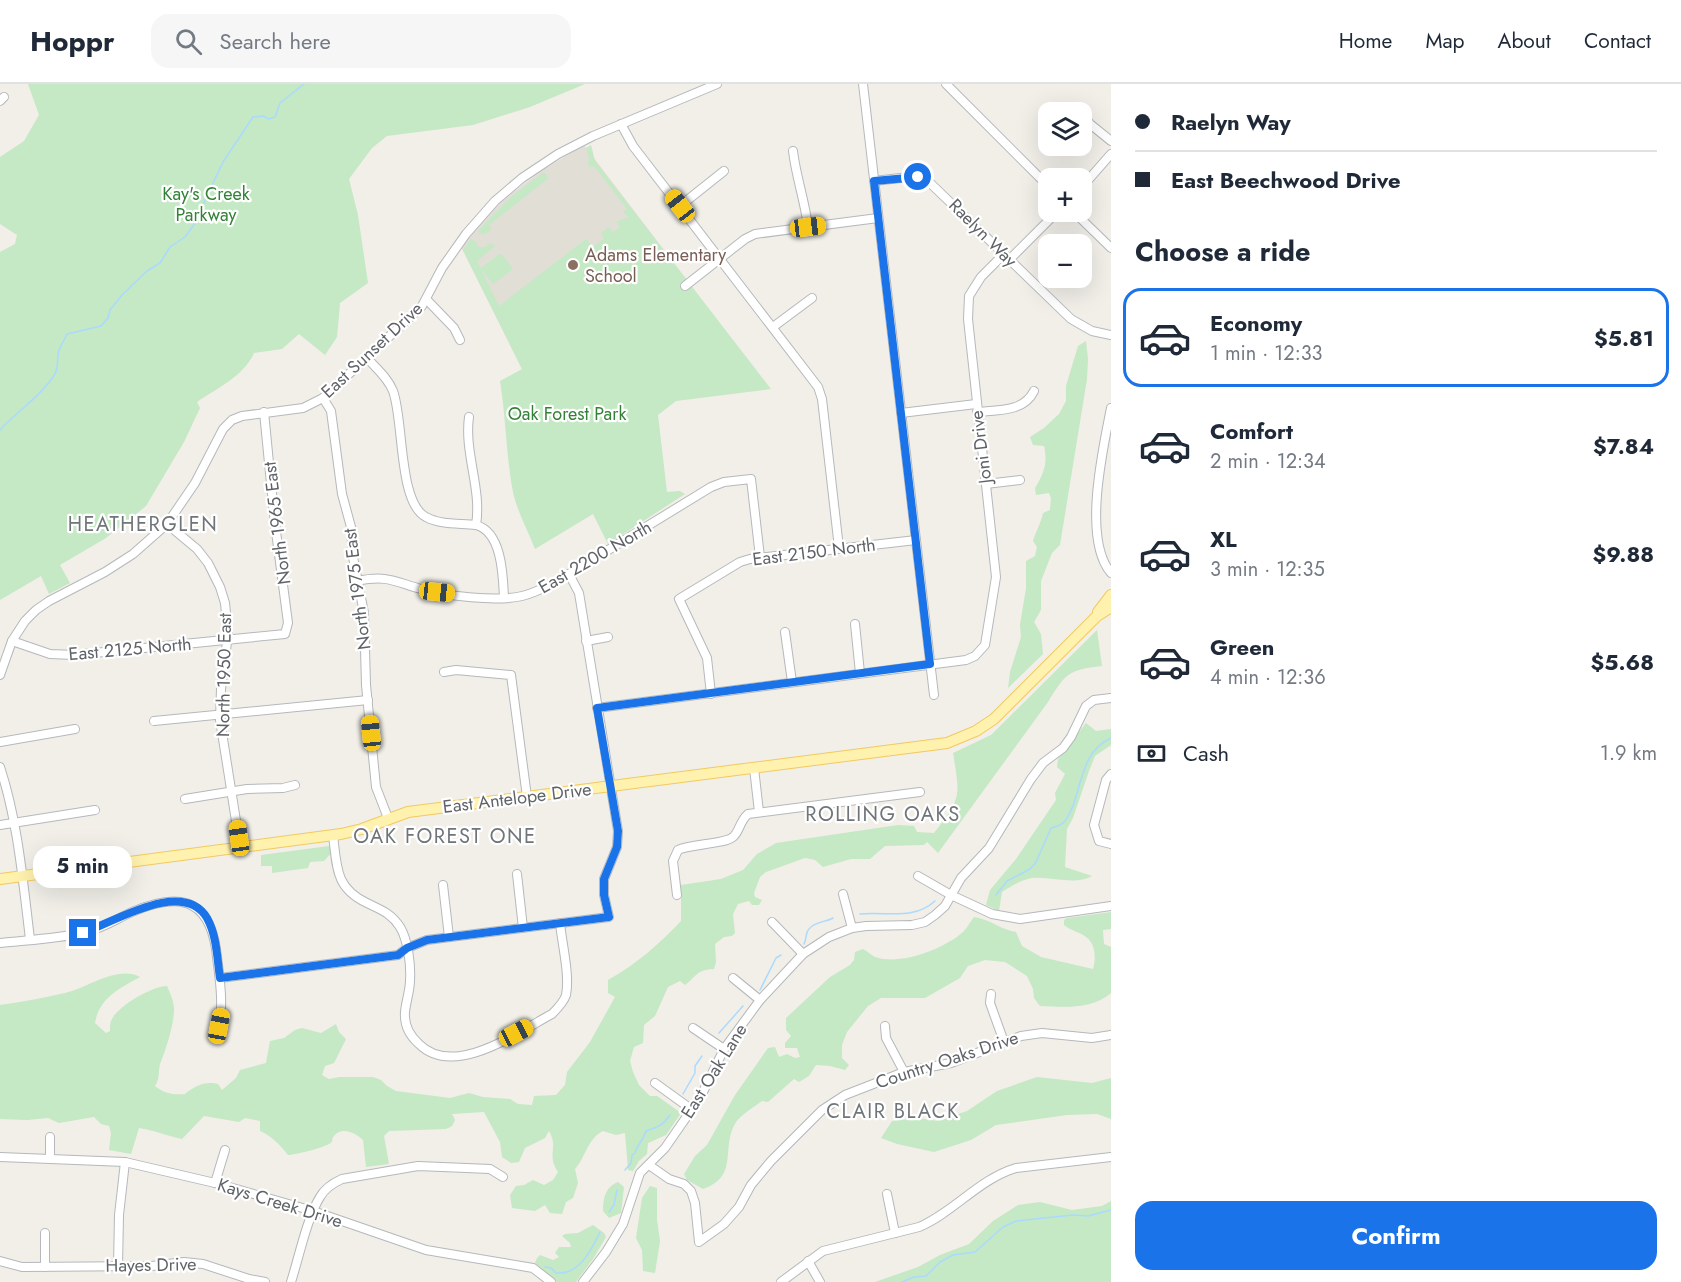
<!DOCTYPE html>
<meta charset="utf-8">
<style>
body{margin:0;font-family:Jost,sans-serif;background:#f6f6f7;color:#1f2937;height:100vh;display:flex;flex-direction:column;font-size:22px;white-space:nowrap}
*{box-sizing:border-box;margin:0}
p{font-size:20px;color:#747a83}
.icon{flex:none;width:33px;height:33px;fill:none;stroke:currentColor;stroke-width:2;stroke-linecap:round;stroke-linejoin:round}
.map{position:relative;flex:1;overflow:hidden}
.side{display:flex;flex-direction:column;background:#fff;width:570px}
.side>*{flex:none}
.banner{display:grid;align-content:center;height:132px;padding:0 24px;background:#fff}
.tools{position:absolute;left:1038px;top:18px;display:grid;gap:12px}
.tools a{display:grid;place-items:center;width:54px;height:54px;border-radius:12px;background:#fff;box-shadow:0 6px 24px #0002;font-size:30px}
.end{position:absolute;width:27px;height:27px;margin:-14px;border:8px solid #1a73e8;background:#fff;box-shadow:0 0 0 3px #fff}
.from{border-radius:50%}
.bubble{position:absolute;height:42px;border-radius:18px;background:#fff;box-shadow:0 6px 24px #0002;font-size:20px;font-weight:700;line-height:42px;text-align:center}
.car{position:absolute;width:18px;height:36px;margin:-18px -9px;border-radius:8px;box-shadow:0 0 4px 2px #0007;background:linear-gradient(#f5c518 24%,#345 0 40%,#f5c518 0 76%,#345 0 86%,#f5c518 0)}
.banner b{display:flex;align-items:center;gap:21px;height:57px;font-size:22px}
.banner b+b{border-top:2px solid #e0e1e3}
.banner i{width:15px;height:15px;background:#1f2937}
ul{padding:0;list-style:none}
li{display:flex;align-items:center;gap:18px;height:99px;margin:0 12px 9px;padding:0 12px;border:3px solid transparent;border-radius:18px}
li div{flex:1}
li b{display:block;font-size:22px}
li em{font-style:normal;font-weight:700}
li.selected{border-color:#1a73e8}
li>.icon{width:54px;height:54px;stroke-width:1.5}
h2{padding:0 24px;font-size:27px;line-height:72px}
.pay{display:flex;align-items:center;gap:15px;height:66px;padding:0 24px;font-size:22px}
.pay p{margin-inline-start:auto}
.button{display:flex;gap:12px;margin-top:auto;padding:12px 24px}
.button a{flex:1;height:69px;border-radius:18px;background:#1a73e8;color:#fff;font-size:24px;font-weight:700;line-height:69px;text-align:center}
header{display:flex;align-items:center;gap:36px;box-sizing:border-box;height:84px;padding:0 30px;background:#fff;border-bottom:2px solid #e0e1e3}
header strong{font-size:28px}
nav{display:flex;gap:33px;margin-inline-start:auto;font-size:21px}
.search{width:420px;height:54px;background:#f6f6f7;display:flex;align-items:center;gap:15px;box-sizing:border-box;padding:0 21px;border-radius:18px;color:#747a83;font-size:22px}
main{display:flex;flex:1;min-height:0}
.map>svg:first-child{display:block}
.education{fill:#e1ded6}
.green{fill:#c5e8c5}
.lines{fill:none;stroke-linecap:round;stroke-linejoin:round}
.stream{stroke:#aadaff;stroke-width:1.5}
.minor-casing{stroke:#b5b8bc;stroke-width:10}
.major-casing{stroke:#f2c960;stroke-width:12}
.minor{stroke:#fff;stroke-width:8}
.major{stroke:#fff2af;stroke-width:10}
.route{stroke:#1a73e8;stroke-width:8}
.education-dot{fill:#8d6e63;stroke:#fff;stroke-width:2}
.labels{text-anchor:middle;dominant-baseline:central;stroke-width:4.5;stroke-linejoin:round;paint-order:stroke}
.park-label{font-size:18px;fill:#348238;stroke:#fff}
.street-label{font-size:18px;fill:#5f6368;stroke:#fff}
.education-label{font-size:18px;fill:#785e54;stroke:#fff;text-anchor:start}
.neighbourhood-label{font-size:20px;letter-spacing:1.5px;fill:#70757a;stroke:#fff}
</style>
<header>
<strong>Hoppr</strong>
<div class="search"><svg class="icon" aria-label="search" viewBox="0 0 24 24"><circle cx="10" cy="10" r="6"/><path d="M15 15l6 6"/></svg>Search here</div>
<nav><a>Home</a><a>Map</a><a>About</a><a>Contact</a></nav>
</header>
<main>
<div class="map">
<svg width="1111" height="1198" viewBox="0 0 1111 1198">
<rect width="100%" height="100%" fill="#f1efe8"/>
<!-- education -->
<path class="education" d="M584,61L687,196L522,285L461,163L487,131L507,113L541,87Z"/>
<!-- green -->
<g class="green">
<path d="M28,0H585L530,23L473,41L387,52L372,64L349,95L358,131L368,199L340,219L337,253L325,271L299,250L282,265L254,269C244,292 216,305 197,318L200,324L184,358L146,422L106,454L60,481L70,499L49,510L41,492L0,516V168L15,160L17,151L0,140V73L24,57L39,31Z"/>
<path d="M591,61L595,77L771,305L676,317L658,331L667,408L680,407L685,410L608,460L593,430L535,465C528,447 517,427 513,408C506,371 506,334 500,297L522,285L463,166L471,155L477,159L478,163H485L491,159L495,162L477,177L481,184L501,169L513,185L493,200L481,185L499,222L586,155L593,163L604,155L601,149L609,143L613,148L620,143L616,138L629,133L623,128L627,125L594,82L590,84L588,80L589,73L586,64Z"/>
<path d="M544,88L549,94L489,141L492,145C488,149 484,151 479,149L478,147L512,112Z"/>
<path d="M1086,257L1088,275L1087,295L1060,461L1052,469L1041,497V526L1034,538L1041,550L1043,570L1008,604L1010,588L1021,553L1020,541L1026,504V477L1035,472L1037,463L1033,457C1036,447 1041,439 1043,429L1050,426L1051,414L1049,409L1036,411L1035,404C1044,389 1048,379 1044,362L1033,361L1030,353L1044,344L1059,330L1066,317V302L1078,262Z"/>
<path d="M1097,546L1102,582C1068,586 1066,589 1048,618L938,769L927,758L924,761L885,762L870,775H851L823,783L815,776L805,774L766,788L760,793L754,809L755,813L762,816L759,821H752L749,817L738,820L733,830L735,849L732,852L724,853L715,860L716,878L714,885C696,886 698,891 685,901L680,897L668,903L655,932L644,941L643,959L634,963L630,977L633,988L639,1001L650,1012H657L681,1029L666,1051L648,1059L647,1070L639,1077L633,1087L628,1086L625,1049L616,1051L603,1047C587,1055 586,1073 575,1085L578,1099L573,1114L566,1118L562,1130L550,1129L545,1121L535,1127L512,1124L510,1111L516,1102L524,1101L533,1096L544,1101L553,1096L558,1088C546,1070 559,1064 549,1047L545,1054L525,1064L519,1078L511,1079L502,1073L500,1058L484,1028L452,1030L455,1036L452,1042L446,1045L389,1047L384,1052L389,1080L366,1083L363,1056C356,1049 341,1042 334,1052C330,1057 335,1056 329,1060C322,1064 295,1071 288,1071C280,1061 272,1052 260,1047V1037L245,1034L239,1038L204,1032L182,1055C167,1052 154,1046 139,1044L131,1070L109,1066L111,1049L109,1042L101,1040L94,1033L59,1039L48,1034L27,1036L0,1035V921C22,918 44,914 65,909C88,904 117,881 140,893C120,904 99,914 95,939L106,949L110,947C110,944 110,940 111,937C116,923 152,902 167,902C170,909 174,917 174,925C174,941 166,965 160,980C158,988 160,995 155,1002C165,1010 174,1011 185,1010C195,1002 205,997 218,1000L222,1006L236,994L240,986L266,979L270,957L284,954L295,946L302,944L321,949L336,940L339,948L346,955L334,979L325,982L322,991L329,995L339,993H373L381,996L387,1002L396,1007L450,1014L469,1009L483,1013L510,1015L518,1020L532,1021L534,1012L556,1011L565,1001L567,988L590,958L615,913L608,909V896C637,880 659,860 681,837V801L721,795L743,786L757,770L776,759L898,741L914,742L917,748L934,749C962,714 960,712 953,669L991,651Z"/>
<path d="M1086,639L1096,647L1111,645V661L1095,672L1089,687L1073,734L1067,745L1065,783L1092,792C1074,802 1053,792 1032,794C1021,796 1011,802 1002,808L999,827L986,821L990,806L1016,775L1056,716L1055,709L1065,690L1057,683L1058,675Z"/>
<path d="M329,762L333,767L324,777L310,778L308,784L272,789V782H261V771Z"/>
<path d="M1111,828V845L1103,846L1104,860L1111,863V909C1091,926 1064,923 1040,922L1034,914L1033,905L1027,892L1005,878L985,876L968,882L960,894L925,914H881L868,922L847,948L842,961V974L849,981L845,986L830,982L816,981L809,992L799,998L794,995L768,1018L762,1017C754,1023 742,1030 736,1038C720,1064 740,1092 703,1105L687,1096L684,1090L695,1072L707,1061L735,1011L768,964L775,963L779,973L787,970L795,974L800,973L797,964H785V959L791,952L786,946V934L830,893L850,881L854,876L855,868L863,865C867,867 871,871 875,873C899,882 944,865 963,848C967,844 970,838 974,833C990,835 1001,846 1016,848L1022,862L1041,873L1093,885C1096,875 1096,860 1086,853C1080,848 1071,847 1064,841V836L1067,834Z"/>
<path d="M1037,993L1092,999L1111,994V1035L1097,1030L1067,1031L996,1041L971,1056L934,1068L897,1060L881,1054L892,1037L917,1034L938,1037L967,1027L997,1007Z"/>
<path d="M618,1098L624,1103L621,1129L609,1134L603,1127C603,1115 605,1103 618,1098Z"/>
<path d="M650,1102L657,1104V1136L660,1157L655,1189L643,1187L642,1166L636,1154L642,1114Z"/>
<path d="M1111,1117V1198H875L918,1183L940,1171L969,1160L993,1137L1018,1121L1040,1118L1072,1126L1102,1122Z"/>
<path d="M593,1141L604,1149L606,1153L593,1175L576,1198H557L535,1179L537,1174L540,1171L553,1176L559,1173L555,1169L559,1163H571L570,1159L562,1152L565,1150L578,1149Z"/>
</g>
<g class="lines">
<!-- stream -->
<g class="stream">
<path d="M0,346C17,327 39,314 53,293C60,284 56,276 59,266C61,261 65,255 67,250L101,242L108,234L110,226L122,211L147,187L160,179L170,163L185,153L198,135L205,116L223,78L253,33L264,32L268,35L275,33L280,19L304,0"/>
<path d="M996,811L1007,797L1030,785L1036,778L1051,744C1055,743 1061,741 1064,738C1068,734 1070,727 1073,722C1082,696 1084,666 1111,654"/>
<path d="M860,830C886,827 913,837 935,817"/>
<path d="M804,860C807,855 805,849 809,845C813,838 826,838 833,834"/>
<path d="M760,906L776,874L781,871"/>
<path d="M719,949L743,922"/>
<path d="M683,1010L695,989V982L702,972"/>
<path d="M625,1086L631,1079L632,1071L635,1069C637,1061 644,1055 646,1047C659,1042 661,1043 670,1031"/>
<path d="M609,1128L614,1121L617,1106"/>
<path d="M545,1183L551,1184L556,1189C579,1191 591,1167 600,1148"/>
<path d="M902,1198L914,1193L926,1192L940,1178L953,1171L975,1168L1003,1143L1016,1137L1073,1131L1088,1132L1111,1126"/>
</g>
<!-- minor casing -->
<g class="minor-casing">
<g id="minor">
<path d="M863,0L934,611"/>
<path d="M946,0L1048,102"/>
<path d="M0,17L4,13"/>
<path d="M1083,30L1090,40L1111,57"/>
<path d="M621,40L633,62L818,303L822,315L839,464"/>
<path d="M793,67C796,93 805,117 808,143"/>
<path d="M874,97L909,93L927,96L1071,235L1092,247L1111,251"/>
<path d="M1082,103L1111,70"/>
<path d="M680,122L724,87"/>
<path d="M1074,128L1111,164"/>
<path d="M1010,175L1057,128"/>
<path d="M685,202L745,155L755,150L878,134"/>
<path d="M427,216L454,244L460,256"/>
<path d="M773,243L812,214"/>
<path d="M367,274C376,284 388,294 393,307C404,336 398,419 426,433C440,441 460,439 476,441C502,448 503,491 504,514"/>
<path d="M323,314L331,327L342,410L351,443L353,473L364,529L366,601L376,703L388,734"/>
<path d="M1111,324C1103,365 1082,455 1111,489"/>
<path d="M977,328C998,326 1024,328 1034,307"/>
<path d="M901,329L976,320"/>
<path d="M469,333C464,369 482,405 476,441"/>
<path d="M986,400L1020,396"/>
<path d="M167,440L197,465L208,479L220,503L225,519L228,550L221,605L220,636L240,762"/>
<path d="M357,497C387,491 393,497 421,505C446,512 497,518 522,512C535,509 545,503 556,498L711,403L724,398L751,395L760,473"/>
<path d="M855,540L860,589"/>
<path d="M785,548L792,598"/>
<path d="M12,557L50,570L74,571L285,550L288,539L275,440L264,328"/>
<path d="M586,557L608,553"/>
<path d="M444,588L456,586L511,591L527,713"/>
<path d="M0,591L12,557L25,537L36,526L49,517L105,488L133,470L167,440L195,399L223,345L232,336L242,332L303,324L323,314L422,222L442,184L466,150L495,117L522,94L558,70L593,52L717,0"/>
<path d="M711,610L707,574L679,515L740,478L750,475L916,456"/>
<path d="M597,624L966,576L975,572L985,561L996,493L968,235L969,212L981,193L1004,170"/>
<path d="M154,637L368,616"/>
<path d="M0,658L75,645"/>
<path d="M0,683C18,738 23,798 30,855"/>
<path d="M754,684L759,728"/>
<path d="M1111,690L1106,696L1094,741L1099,757L1111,760"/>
<path d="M185,715L247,705L283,704L295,701"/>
<path d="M0,741L95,726"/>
<path d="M333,751C337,783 335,804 367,819C381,826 391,829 400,843C408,856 411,881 410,896C410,907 406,917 405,928C404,941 410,952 419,960C454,995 518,948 552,930C557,925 564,918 566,911C570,891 562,860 560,839"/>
<path d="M517,790L523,844"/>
<path d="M918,792L951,811L992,830L1020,835L1111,822"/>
<path d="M443,801L449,853"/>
<path d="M843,810L852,844"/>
<path d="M677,811L673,777L678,766C691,760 725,760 733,753C740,747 739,738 748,730L920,708"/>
<path d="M772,838L803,870"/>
<path d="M0,859C27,856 55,855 82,849C100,846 116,835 132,828C176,809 208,812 216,865C219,890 224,917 219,942"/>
<path d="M220,894L398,871L407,864L427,856L609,833L604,811V795L617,763L618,747L579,509L569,490"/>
<path d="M733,894L760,916"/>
<path d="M991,910L990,919L1004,958"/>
<path d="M885,942L886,954L904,988"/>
<path d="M693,944L724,965"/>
<path d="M655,999L691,1025"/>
<path d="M0,1073L125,1078L215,1099L313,1127L426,1166L533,1184L551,1198"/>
<path d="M50,1074V1053"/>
<path d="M649,1081L669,1095L684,1100L691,1107L695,1119L699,1158L724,1140L739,1123L751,1101L771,1077L822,1026L845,1011L904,988L951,979L1021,952L1042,949L1092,954L1111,951"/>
<path d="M215,1099L225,1066"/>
<path d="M887,1110L895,1149"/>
<path d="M45,1149V1183"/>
<path d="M0,1177L22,1183L152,1182L184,1178L203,1180L249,1195L265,1198"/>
<path d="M808,1177L820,1198"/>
<path d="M118,1182L119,1131L125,1078"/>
<path d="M291,1198C299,1173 307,1134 320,1113C325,1104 333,1099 342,1095L418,1082L490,1085L503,1093"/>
<path d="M583,1198L606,1168L623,1140L640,1089L665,1064L701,1012L724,965L760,916L803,870L829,853L852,844L866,842L912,841L925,838L935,831L945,822L961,794L989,764L1031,695L1043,679L1063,664L1071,653L1086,622L1094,616L1111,614"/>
<path d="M781,1198L823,1167L919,1143C954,1128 979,1095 1016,1084L1111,1073"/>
</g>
</g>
<!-- major casing -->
<g class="major-casing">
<g id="major">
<path d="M1098,528L1111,511"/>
<path d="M0,795L341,750L362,745L408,728L947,659L976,647L994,635L1097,532L1111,523"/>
</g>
</g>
<!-- minor -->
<use href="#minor" class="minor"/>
<!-- major -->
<use href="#major" class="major"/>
</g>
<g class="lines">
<!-- route -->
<path class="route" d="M83,849C114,838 183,794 207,834C217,852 217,874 220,894L398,871L407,864L427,856L609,833L604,811V795L617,763L618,747L597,624L930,580L874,97L918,93"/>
</g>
<!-- markers -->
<circle class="education-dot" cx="573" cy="181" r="6"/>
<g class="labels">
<!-- park labels -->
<g class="park-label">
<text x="206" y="110">Kay's Creek<tspan x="206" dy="21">Parkway</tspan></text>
<text x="567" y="330">Oak Forest Park</text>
</g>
<!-- street labels -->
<g class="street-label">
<text transform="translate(983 149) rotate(45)">Raelyn Way</text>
<text transform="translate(372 266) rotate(-43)">East Sunset Drive</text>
<text transform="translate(981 363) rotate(-97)">Joni Drive</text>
<text transform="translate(277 439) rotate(-97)">North 1965 East</text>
<text transform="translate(814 468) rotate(-7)">East 2150 North</text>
<text transform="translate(595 473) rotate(-30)">East 2200 North</text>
<text transform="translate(357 505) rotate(-97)">North 1975 East</text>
<text transform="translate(130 565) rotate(-5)">East 2125 North</text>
<text transform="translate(224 591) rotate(-89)">North 1950 East</text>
<text transform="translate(517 714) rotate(-7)">East Antelope Drive</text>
<text transform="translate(947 976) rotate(-18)">Country Oaks Drive</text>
<text transform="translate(714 987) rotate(-58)">East Oak Lane</text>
<text transform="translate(280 1119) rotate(17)">Kays Creek Drive</text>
<text transform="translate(151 1181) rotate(-1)">Hayes Drive</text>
</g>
<!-- education labels -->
<g class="education-label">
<text x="585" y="171">Adams Elementary<tspan x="585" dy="21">School</tspan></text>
</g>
<!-- neighbourhood labels -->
<g class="neighbourhood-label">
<text x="143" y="440">HEATHERGLEN</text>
<text x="883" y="730">ROLLING OAKS</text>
<text x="445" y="752">OAK FOREST ONE</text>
<text x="893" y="1027">CLAIR BLACK</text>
</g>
</g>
</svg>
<div class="tools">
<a><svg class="icon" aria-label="layers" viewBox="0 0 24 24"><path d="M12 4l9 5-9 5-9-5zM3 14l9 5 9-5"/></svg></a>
<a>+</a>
<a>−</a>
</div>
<i class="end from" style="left:918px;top:93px"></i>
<i class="end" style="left:83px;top:849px"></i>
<div class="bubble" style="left:33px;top:762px;width:99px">5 min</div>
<i class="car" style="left:680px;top:122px;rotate:322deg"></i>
<i class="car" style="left:808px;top:143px;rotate:83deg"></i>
<i class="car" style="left:437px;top:508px;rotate:96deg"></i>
<i class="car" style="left:371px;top:649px;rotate:354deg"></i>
<i class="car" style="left:239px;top:754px;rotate:352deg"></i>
<i class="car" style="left:219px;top:942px;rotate:11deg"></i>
<i class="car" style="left:516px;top:949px;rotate:62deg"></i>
</div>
<section class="side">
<div class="banner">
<b><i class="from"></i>Raelyn Way</b>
<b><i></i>East Beechwood Drive</b>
</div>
<h2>Choose a ride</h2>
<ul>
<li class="selected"><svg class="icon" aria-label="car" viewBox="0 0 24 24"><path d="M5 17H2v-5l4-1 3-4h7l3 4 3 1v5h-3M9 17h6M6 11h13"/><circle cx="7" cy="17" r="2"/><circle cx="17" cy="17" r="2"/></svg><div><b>Economy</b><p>1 min · 12:33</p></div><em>$5.81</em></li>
<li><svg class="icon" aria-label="car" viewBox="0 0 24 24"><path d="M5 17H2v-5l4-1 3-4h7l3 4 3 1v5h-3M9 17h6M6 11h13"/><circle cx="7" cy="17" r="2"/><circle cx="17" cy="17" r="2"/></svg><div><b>Comfort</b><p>2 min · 12:34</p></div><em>$7.84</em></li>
<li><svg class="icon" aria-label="car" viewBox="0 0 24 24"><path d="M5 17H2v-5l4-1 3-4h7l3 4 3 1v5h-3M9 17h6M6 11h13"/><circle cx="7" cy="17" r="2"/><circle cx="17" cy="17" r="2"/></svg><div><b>XL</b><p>3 min · 12:35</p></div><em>$9.88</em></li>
<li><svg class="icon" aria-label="car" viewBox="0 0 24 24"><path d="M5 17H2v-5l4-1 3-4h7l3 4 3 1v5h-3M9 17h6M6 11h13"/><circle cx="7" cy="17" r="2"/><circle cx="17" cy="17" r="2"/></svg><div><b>Green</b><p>4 min · 12:36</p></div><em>$5.68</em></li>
</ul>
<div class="pay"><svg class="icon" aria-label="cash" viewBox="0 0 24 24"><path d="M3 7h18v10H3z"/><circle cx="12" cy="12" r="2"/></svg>Cash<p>1.9 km</p></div>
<div class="button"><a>Confirm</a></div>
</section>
</main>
